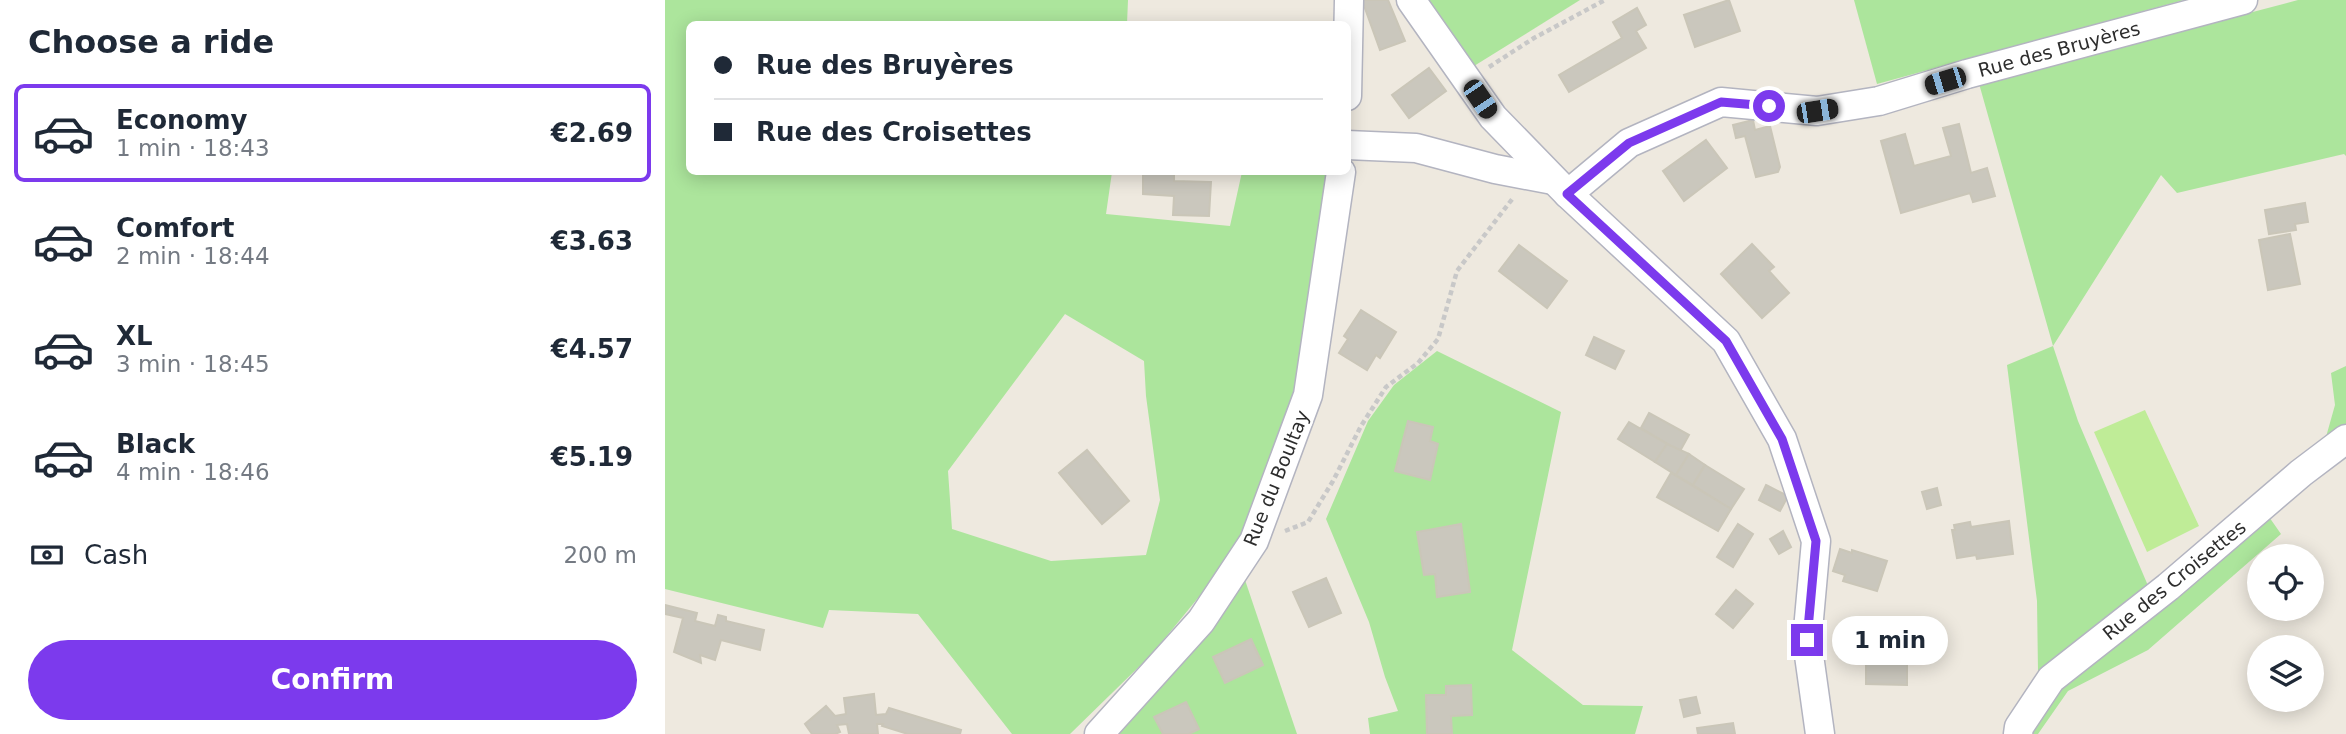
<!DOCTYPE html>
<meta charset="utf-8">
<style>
body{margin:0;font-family:"DejaVu Sans",sans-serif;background:#f6f6f7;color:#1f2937;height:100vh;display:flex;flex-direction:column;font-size:26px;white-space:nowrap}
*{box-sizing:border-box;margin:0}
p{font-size:23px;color:#747a83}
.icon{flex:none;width:38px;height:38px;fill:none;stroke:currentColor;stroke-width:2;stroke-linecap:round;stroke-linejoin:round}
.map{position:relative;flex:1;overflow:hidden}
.drawer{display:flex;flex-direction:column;background:#fff;width:665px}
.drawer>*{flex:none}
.banner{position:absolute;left:21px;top:21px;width:665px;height:154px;border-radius:10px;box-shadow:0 4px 18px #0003;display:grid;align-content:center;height:154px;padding:0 28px;background:#fff}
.buttons{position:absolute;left:1582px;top:544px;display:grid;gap:14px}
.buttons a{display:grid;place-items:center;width:77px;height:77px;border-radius:50%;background:#fff;box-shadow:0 4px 18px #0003;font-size:35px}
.end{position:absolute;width:32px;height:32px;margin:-16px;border:9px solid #7c3aed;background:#fff;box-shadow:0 0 0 4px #fff}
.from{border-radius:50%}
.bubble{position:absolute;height:49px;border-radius:24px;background:#fff;box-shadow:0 4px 18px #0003;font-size:23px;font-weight:700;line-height:49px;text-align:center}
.car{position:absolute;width:21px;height:42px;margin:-21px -10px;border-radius:9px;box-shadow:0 0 5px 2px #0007;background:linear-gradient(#222 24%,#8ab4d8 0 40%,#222 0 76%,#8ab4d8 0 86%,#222 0)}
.banner b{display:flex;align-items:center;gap:24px;height:66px;font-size:26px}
.banner b+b{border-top:2px solid #e0e1e3}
.banner i{width:18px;height:18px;background:#1f2937}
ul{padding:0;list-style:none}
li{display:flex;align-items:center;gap:21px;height:98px;margin:0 14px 10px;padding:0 14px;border:4px solid transparent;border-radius:10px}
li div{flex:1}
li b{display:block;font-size:26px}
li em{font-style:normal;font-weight:700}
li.active{border-color:#7c3aed}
li>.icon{width:63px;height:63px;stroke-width:1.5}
h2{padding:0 28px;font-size:32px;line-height:84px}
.pay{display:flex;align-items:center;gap:18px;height:77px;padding:0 28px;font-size:26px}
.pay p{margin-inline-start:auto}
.primary-button{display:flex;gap:14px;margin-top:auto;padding:14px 28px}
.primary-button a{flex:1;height:80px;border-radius:42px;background:#7c3aed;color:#fff;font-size:28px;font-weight:700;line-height:80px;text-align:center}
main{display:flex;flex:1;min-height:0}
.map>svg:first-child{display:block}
.green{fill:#ace59c;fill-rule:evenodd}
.pitch{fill:#bfec97}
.building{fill:#cac7bd;stroke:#cac6b8;stroke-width:2}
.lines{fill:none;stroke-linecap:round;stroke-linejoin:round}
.minor-casing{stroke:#b3b4c0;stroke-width:31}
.path{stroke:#c8c8c8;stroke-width:4.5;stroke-dasharray:5 3.5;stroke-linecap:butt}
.minor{stroke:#fff;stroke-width:28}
.route{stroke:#7c3aed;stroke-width:9}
.labels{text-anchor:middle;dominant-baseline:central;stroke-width:5;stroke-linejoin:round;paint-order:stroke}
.street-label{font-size:19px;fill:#2d2d2d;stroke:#fff}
</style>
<main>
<section class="drawer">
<h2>Choose a ride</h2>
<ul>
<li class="active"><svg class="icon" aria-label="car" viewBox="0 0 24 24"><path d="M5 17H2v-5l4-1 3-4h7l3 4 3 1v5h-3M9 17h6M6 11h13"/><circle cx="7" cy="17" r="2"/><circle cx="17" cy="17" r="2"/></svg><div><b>Economy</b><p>1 min · 18:43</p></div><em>€2.69</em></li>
<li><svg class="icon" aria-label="car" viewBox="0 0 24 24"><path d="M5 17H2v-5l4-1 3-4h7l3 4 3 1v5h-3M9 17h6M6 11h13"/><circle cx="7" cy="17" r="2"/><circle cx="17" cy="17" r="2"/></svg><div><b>Comfort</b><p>2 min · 18:44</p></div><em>€3.63</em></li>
<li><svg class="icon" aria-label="car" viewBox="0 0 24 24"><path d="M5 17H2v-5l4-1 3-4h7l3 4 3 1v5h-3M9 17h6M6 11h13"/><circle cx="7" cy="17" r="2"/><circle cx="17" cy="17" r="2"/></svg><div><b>XL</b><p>3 min · 18:45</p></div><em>€4.57</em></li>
<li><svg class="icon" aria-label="car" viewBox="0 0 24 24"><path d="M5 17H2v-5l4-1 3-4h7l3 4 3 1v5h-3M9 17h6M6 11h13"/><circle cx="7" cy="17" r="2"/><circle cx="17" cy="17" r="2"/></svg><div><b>Black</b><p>4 min · 18:46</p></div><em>€5.19</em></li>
</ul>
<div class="pay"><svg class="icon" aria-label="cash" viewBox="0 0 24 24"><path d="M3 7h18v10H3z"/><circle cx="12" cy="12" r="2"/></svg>Cash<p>200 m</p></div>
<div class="primary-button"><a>Confirm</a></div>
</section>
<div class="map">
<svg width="1681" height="734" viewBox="0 0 1681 734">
<rect width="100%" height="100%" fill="#eee9df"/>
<!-- green -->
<g class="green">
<path d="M0,0H463L462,24H24V172H447L441,214L565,226L577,172H666L637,392L583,537L487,654L405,734H347L253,614L164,610L158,628L0,589ZM400,314L479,361L481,396L495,500L481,555L386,561L287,529L283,471Z"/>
<path d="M764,0H915L801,71Z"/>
<path d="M1189,0H1519L1212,84Z"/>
<path d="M1633,0H1681V156L1679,154L1512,193L1496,175L1388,346L1413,421L1484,588L1373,672L1372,601L1342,365L1388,346L1313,80L1420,56Z"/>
<path d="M772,351L896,412L847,650L918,705L978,706L970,734H705L703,718L733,711L720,677L704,622L661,519L703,421L729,385Z"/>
<path d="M1681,366V429L1659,444L1670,405L1666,373Z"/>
<path d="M1602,514L1616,534L1483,650L1403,691L1373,734H1364L1393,682Z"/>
<path d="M579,577L632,734H450Z"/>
</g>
<!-- pitch -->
<path class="pitch" d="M1480,410L1534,526L1482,552L1429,432Z"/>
<!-- building -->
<g class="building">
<path d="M697,0H723L740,41L715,50Z"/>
<path d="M1064,0L1075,31L1030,47L1019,15Z"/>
<path d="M972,8L981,25L971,31L981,48L904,92L894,75L957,38L948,22Z"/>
<path d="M764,68L781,91L744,118L727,95Z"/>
<path d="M1088,120L1090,130L1105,126L1115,167L1113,172L1091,177L1080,136L1071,138L1068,125Z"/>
<path d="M1294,124L1306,173L1322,168L1330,196L1308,202L1305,193L1236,213L1216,141L1240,134L1249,166L1286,156L1278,128Z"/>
<path d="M1041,140L1062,168L1019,201L998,171Z"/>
<path d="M478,172H509V181L546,182L544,216L508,215L509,196L478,194Z"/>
<path d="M1640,203L1643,222L1630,224L1631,230L1604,234L1600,210Z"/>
<path d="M1625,234L1635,284L1603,290L1594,240Z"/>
<path d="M1087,244L1109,267L1104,271L1124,293L1097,318L1056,274Z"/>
<path d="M854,245L902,281L882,308L834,271Z"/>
<path d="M696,310L731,332L715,358L711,355L702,370L674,353L683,339L679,336Z"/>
<path d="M929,337L959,351L950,369L921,355Z"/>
<path d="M984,413L1024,435L1015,451L976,428Z"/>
<path d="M743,421L768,427L765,441L773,444L765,480L730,471Z"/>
<path d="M964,422L1002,444L990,462L953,439Z"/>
<path d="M1002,444L1024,454L1011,475L990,462Z"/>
<path d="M422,450L464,501L437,524L394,473Z"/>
<path d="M1024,454L1040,465L1028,485L1011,475Z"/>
<path d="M1040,465L1079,489L1066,509L1028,485Z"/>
<path d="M1006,473L1066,509L1053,531L992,497Z"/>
<path d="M1101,485L1123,496L1115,511L1094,500Z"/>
<path d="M1272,488L1276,505L1262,509L1257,492Z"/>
<path d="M1344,521L1348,554L1312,559L1311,555L1292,558L1287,530H1290L1289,525L1305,522L1306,527Z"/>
<path d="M796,524L805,592L772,597L770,574L759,575L752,532Z"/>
<path d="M1073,524L1088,534L1068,567L1052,557Z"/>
<path d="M1118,531L1126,547L1114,554L1105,539Z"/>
<path d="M1175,549L1187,553V550L1222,561L1212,591L1178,581L1180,575L1168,571Z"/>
<path d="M661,578L676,613L644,627L628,592Z"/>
<path d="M1071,590L1088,604L1068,628L1051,614Z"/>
<path d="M0,605L32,613L30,621L50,626L53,615L61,617V621L99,630L95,650L56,640L50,660L35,655L36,663L9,652L18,618L0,614Z"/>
<path d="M586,639L598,665L560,683L548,657Z"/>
<path d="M1201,648H1242V685L1201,684Z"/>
<path d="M806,685L807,715L786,716L787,734H762L761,695H781V686Z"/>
<path d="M209,694L211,715L221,714L224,708L296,730L295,734H243L217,726L218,724H212L213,734H184L182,724L172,725L175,732L170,734H147L140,724L161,706L170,716L181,714L179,698Z"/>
<path d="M1031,697L1035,713L1019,717L1015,700Z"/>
<path d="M521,702L534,729L524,734H498L489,717Z"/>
<path d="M1068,723L1070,734H1033L1032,728Z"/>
</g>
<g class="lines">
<!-- minor casing -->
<g class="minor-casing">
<g id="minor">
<path d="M746,0L828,117L903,194L1061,341L1117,439L1151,541L1142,641L1155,734"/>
<path d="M682,96L684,0"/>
<path d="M682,145L751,148L830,169L888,180"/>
<path d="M903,194L964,143L1056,102L1152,111L1214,101L1302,74L1578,0"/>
<path d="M434,734L536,621L589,541L643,395L676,172"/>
<path d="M1353,734L1354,727L1386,679L1503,587L1636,473L1681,439"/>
</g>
</g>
<!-- path -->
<g class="path">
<path d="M824,67L869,38L940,0"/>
<path d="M620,531L643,522L668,481L696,426L721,387L753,363L773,339L792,271L848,198"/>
</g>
<!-- minor -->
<use href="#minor" class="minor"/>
</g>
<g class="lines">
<!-- route -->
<path class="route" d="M1104,106L1056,102L964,143L902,194L1061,341L1117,439L1151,541L1142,640"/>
</g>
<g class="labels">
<!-- street labels -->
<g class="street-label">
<text transform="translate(1394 49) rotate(-15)">Rue des Bruyères</text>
<text transform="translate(611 478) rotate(-68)">Rue du Boultay</text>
<text transform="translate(1509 580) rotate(-39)">Rue des Croisettes</text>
</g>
</g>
</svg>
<div class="buttons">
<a><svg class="icon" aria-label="locate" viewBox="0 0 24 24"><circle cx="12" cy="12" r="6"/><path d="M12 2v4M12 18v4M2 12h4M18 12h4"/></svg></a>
<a><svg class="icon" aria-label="layers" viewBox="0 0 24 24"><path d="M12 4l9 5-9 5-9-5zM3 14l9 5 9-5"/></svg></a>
</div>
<i class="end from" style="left:1104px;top:106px"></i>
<i class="end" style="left:1142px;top:640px"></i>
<div class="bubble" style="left:1167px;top:616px;width:116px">1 min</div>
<i class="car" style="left:1280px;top:81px;rotate:253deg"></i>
<i class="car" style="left:815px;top:99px;rotate:146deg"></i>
<i class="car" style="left:1152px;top:111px;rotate:81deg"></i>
<div class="banner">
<b><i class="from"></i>Rue des Bruyères</b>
<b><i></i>Rue des Croisettes</b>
</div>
</div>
</main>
